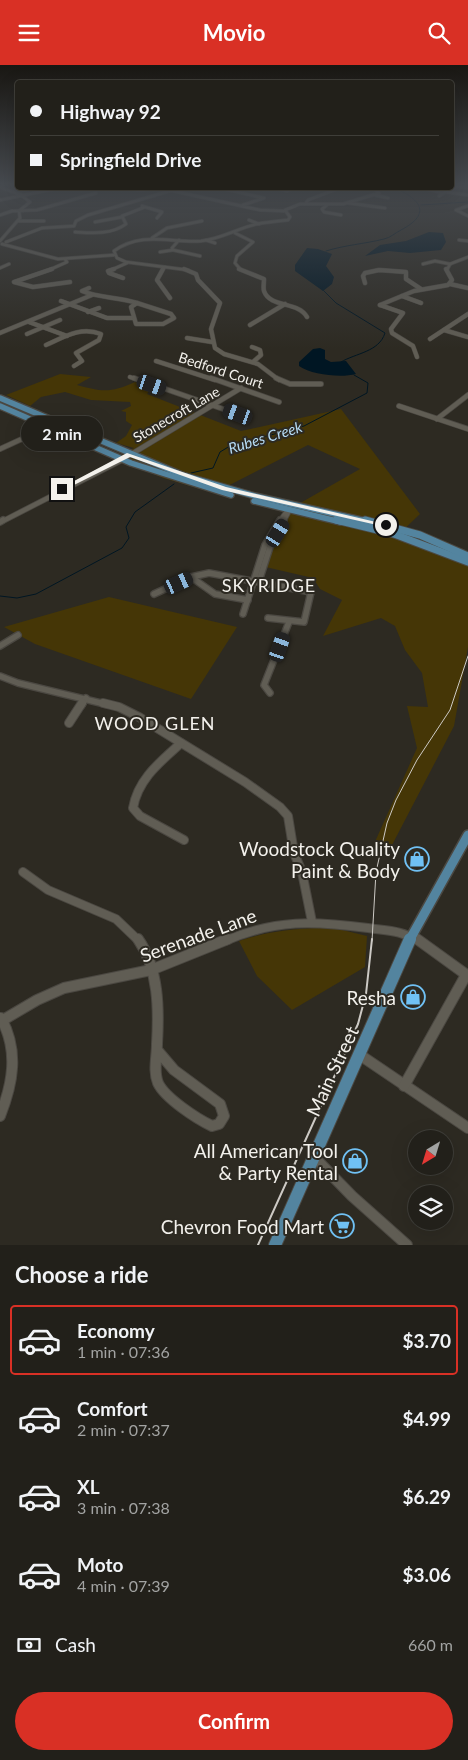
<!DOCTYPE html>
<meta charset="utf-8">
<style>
body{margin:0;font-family:Lato,sans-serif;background:#2e2d27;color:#f1f3f6;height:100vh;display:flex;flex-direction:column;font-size:19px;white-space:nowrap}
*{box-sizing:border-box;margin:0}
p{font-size:16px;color:#a2a3a2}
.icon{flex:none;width:28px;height:28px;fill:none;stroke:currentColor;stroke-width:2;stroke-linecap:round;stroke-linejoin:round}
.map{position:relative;height:1180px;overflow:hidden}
.drawer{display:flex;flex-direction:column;background:#22201a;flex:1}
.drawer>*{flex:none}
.banner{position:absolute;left:15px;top:15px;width:439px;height:110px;border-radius:5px;box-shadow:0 5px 20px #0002,0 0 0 1px #3f3e39;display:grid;align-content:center;height:110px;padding:0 15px;background:#22201a}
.needle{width:32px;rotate:218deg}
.buttons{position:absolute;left:408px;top:1065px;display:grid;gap:10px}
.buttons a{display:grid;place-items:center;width:45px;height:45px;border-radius:50%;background:#22201a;box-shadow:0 5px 20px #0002,0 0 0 1px #3f3e39;font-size:25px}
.end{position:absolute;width:22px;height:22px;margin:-11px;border:6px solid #f3f1ec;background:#111;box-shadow:0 0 0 2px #111}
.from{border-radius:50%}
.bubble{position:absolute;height:35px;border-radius:18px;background:#22201a;box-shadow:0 5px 20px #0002,0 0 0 1px #3f3e39;font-size:16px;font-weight:700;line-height:35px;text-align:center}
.car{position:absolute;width:15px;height:30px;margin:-15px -8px;border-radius:6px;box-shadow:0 0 4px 1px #0007;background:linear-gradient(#222 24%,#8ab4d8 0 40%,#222 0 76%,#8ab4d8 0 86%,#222 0)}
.banner b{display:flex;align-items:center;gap:18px;height:48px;font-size:19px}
.banner b+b{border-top:1px solid #3f3e39}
.banner i{width:12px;height:12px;background:#f1f3f6}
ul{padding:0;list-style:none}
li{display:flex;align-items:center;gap:15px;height:70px;margin:0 10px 8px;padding:0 5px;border:2px solid transparent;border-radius:5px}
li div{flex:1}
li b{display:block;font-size:19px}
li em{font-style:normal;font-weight:700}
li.current{border-color:#d93025}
li>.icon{width:45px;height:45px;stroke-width:1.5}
h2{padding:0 15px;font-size:22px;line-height:60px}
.pay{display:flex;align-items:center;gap:12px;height:55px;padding:0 15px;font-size:19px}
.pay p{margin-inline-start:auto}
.cta{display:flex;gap:10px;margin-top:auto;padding:10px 15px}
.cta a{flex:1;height:58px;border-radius:30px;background:#d93025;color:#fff;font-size:20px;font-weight:700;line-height:58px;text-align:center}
header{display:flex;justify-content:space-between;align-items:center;height:65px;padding:0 15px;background:#d93025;color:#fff;font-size:22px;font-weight:700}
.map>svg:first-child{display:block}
.green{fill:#453606}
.water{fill:#001623}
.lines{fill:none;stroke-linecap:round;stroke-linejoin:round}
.stream{stroke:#001623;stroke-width:1}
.minor-far5-casing{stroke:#4b4842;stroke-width:4}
.minor-far4-casing{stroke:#4b4842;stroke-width:5}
.minor-far3-casing{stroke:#4b4842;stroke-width:6}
.minor-far2-casing{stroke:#4b4842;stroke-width:8}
.minor-far1-casing{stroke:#4b4842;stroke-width:10}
.minor-casing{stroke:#4b4842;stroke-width:12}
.major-far3-casing{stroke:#4b4842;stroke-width:8}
.major-far2-casing{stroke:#4b4842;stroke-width:9}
.major-far1-casing{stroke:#4b4842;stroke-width:12}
.major-casing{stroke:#4b4842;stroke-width:14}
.minor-far5{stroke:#605d54;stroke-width:2.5}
.minor-far4{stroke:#605d54;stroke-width:4}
.minor-far3{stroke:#605d54;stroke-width:4.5}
.minor-far2{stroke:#605d54;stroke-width:5.5}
.minor-far1{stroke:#605d54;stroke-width:8}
.minor{stroke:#605d54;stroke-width:10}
.major-far3{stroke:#53849f;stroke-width:5.5}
.major-far2{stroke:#53849f;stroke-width:7}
.major-far1{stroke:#53849f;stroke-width:9}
.major{stroke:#53849f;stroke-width:12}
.rail-far1{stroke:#cdcac5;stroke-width:1}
.rail{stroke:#cdcac5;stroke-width:2}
.route{fill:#f3f1ec}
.labels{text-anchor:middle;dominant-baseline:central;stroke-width:4;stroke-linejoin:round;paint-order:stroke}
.far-street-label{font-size:14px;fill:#f3f1ec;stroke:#2d2a22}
.far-water-label{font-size:15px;font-style:italic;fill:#b5dbf4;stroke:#2d2a22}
.neighbourhood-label{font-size:18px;letter-spacing:1px;fill:#f3f1ec;stroke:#2d2a22}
.near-poi-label{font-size:19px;fill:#f3f1ec;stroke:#2d2a22;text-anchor:end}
.near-street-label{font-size:19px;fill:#f3f1ec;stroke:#2d2a22}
</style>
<header><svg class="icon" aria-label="menu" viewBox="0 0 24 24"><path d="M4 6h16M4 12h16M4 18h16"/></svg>Movio<svg class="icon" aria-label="search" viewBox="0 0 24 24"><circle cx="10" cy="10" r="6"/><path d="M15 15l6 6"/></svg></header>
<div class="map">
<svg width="468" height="1180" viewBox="0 0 468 1180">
<rect width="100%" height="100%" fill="#2d2a22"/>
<!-- green -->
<g class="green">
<path d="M60,309L91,312L77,320C102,327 111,328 135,317L152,323L147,329L241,366L341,344L420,449L398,470L421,474L468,495V582L454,661L391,782L374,779L417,683L407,641L428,642L422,608L405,585L395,561L381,553L323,571L342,535L320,524L313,513L257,500L288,445L360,404L308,380L214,428L163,413L117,393L134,383L116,378L126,371L132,360L126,356V347L121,346L131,341L130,337L91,335L65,327L41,332L30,341L6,330Z"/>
<path d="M109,532L237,562L191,634L35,579L4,562Z"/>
<path d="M334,863L367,871L365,902L292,945L257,911L239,876C271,865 300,863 334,863Z"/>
</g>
<!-- water -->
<g class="water">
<path d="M429,167L443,168L446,177L441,185L410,188L388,186L365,191L380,180L406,176Z"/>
<path d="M307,183L318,184L332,189L326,201L334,212L332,219L323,226L295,206V200Z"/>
<path d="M320,283L325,285V294L331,297L346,296L356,309C341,313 312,310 299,301V297L313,284Z"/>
</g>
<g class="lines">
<!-- stream -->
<g class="stream">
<path d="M421,140L468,137"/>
<path d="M326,186C345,180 364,179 384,174C390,173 395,168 401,165C433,148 420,134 393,122"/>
<path d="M323,225L336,238L385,268C379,287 356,288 341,297"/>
<path d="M191,408L213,403L220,387L230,381L304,361L367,328L368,318L354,310"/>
<path d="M0,531L17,533L36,529L122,483L129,473L126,462L135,447L174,419"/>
</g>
<!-- minor-far5 casing -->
<g class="minor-far5-casing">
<g id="minor-far5">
<path d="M451,121L468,123"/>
<path d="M0,122L21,130L30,137L19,146L20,153L0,176"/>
<path d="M117,122L140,125L157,123"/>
<path d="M155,122L260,145L284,146"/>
<path d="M272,122L287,126L296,122"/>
<path d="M220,123L264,133L243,140"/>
<path d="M427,124L443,128"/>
<path d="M375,130L388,133"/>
<path d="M439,131L445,127L468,130"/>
<path d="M0,135L64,122"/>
<path d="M306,138L308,135L337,124"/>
<path d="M348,138L385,143"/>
<path d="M327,140L322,144L324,147L341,150"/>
<path d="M142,141L162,147L157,153"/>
<path d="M468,141L456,145L468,151"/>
<path d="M0,150L12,146L37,145L96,128"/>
<path d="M249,155L259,159"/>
<path d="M18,156H44"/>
<path d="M95,157L122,152"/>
<path d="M75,167C92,168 111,170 126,159L122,151L145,142"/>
<path d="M235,168L253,177L237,191L235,198L241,205"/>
<path d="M152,173L167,163L202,156"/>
<path d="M179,175L172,183L173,185L200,191"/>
<path d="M206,175L215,178"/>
<path d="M459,175L468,176"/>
<path d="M6,177L42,163L74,161L76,156L88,150L183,122"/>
<path d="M2,179L58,194L114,190"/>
<path d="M160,187L173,185"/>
<path d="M423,199L435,196L450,199"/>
<path d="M0,203L9,199"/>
<path d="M49,205L67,197L65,194"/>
<path d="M111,205L127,198"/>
<path d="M162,205L165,202"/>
<path d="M188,205L126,197L117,193L114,186C142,166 170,178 201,176C221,174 238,163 257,159C267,157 278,156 288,155L290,152L285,145L300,139H343L379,128L372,122"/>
<path d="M447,205L450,199L468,192"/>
</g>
</g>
<!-- minor-far4 casing -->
<g class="minor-far4-casing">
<g id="minor-far4">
<path d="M52,204L14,217L33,222L70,217"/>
<path d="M114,204L108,206L109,208L123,213"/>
<path d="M163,204L157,215L170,233"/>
<path d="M184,204L196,209L198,215L220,238L211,264L215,283L224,289L258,299L279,315"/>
<path d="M239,204L264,214C264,218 263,223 264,226C270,243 298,236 307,252"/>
<path d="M365,218L363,211L365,208L379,205L406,207V214L421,224"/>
<path d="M450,219L468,223"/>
<path d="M89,223L82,226C99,233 118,232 137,238"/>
<path d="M402,231L421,238"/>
<path d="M61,236L107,253H133"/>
<path d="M137,238L171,249L174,253L163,259H136L131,242Z"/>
<path d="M380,240L414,226L448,220L452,215L446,204"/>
<path d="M380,240L403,248L391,264L392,268L413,281L417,292"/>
<path d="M88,247L99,243"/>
<path d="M29,257L67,271"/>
<path d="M250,260L285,239"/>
<path d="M444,265L468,272"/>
<path d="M0,268L92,230"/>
<path d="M27,269L60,255"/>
<path d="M187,273L212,277"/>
<path d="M430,274L468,249"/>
<path d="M46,280C64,272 81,261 101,269L99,275L76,288L82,296L74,301"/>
<path d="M252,282L260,285L261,290L253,297"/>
<path d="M156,296L215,315"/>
<path d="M130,312L138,315"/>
</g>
</g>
<!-- minor-far3 casing -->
<g class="minor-far3-casing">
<g id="minor-far3">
<path d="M134,313L246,352"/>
<path d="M211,313L279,337"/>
<path d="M276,313L290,319H321"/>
<path d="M399,341L468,364"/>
<path d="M437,354L468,330"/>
<path d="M0,384L48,362"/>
<path d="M1,457L120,396L241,323"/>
<path d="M279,457L288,445"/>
<path d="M283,457L289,446"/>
</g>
</g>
<!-- minor-far2 casing -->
<g class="minor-far2-casing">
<g id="minor-far2">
<path d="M0,457L3,455"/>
<path d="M191,512L215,529L248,535"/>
<path d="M255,517L259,516L270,482L284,455"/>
<path d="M154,529L191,512L209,508L311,527L304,557L268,553"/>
<path d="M243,549L265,480L280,455"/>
<path d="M0,581L18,570"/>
<path d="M0,611L18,618L109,640"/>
<path d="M270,628L264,620L289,557"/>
<path d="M82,640L86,633"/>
</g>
</g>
<!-- minor-far1 casing -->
<g class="minor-far1-casing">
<g id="minor-far1">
<path d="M103,638L119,642L139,652L245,717L280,742L288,751L294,788L302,807L312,857"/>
<path d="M69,658L82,638"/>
<path d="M181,678C160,697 138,714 133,743L140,751L184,775"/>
<path d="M23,807L48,825L116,854L139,876"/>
<path d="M225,876C276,854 314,856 368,863C389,866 400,865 419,876"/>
</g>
</g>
<!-- minor casing -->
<g class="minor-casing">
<g id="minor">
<path d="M138,874C159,904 159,945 157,979C157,992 153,1006 158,1018C165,1033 197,1054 212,1061L219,1059L224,1051L220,1039L174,1005L157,985"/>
<path d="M417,874L468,911"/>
<path d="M3,955L37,935L64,923L151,905L228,874"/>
<path d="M360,990L468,1063"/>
<path d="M404,1021L466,910"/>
<path d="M0,1051C13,1018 19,986 1,953"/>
<path d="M314,1092L352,1131L407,1180"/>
</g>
</g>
<!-- major-far3 casing -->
<g class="major-far3-casing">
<g id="major-far3">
<path d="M0,333L182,410L255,431L370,457"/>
<path d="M0,341L131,398L231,430"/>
<path d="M254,436L341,457"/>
</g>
</g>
<!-- major-far2 casing -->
<g class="major-far2-casing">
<g id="major-far2">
<path d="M336,455L394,469L468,497"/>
<path d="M365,455L420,470L468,491"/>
</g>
</g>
<!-- major-far1 casing -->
<g class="major-far1-casing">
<path id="major-far1" d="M409,876L468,770"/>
</g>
<!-- major casing -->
<g class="major-casing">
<path id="major" d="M275,1180L410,874"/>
</g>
<!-- minor-far5 -->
<use href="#minor-far5" class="minor-far5"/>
<!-- minor-far4 -->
<use href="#minor-far4" class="minor-far4"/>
<!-- minor-far3 -->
<use href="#minor-far3" class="minor-far3"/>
<!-- minor-far2 -->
<use href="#minor-far2" class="minor-far2"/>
<!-- minor-far1 -->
<use href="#minor-far1" class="minor-far1"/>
<!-- minor -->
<use href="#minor" class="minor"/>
<!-- major-far3 -->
<use href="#major-far3" class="major-far3"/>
<!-- major-far2 -->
<use href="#major-far2" class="major-far2"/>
<!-- major-far1 -->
<use href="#major-far1" class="major-far1"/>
<!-- major -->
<use href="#major" class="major"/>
<!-- rail-far1 -->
<path class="rail-far1" d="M372,876L376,807L387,758L396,735L417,695L450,645L468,591"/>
<!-- rail -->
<path class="rail" d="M258,1180L358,959L366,929L372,874"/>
</g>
<!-- sky -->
<linearGradient id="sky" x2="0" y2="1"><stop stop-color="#191713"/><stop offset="0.42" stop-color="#464a4f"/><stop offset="1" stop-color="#464a4f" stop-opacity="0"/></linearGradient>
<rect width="468" height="284" fill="url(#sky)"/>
<!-- route -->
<path class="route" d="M127,388L226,422L389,460L386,462L222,425L130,392L64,425L59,424Z"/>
<!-- icons -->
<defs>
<g id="shop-ring" transform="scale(1.25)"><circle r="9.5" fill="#2d2a22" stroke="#70c1f4" stroke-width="1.5"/><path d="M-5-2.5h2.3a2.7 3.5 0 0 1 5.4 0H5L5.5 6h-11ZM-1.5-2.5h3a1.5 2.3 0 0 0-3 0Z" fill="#70c1f4"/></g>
<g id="supermarket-ring" transform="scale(1.25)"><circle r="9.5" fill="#2d2a22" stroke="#70c1f4" stroke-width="1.5"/><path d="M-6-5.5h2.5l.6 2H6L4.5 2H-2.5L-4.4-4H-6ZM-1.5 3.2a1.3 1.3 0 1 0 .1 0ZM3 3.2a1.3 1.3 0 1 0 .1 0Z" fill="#70c1f4"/></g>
</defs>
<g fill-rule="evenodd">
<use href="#shop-ring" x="417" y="794"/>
<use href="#shop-ring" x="413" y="932"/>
<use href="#shop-ring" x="355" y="1096"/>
<use href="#supermarket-ring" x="342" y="1161"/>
</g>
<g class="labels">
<!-- far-street labels -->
<g class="far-street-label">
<text transform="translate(221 305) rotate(18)">Bedford Court</text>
<text transform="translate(176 349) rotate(-30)">Stonecroft Lane</text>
</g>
<!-- far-water labels -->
<g class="far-water-label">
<text transform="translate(265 372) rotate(-17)">Rubes Creek</text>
</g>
<!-- neighbourhood labels -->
<g class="neighbourhood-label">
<text x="269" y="520">SKYRIDGE</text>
<text x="155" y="658">WOOD GLEN</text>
</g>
<!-- near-poi labels -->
<g class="near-poi-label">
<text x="400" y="783">Woodstock Quality<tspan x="400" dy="22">Paint &amp; Body</tspan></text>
<text x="396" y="932">Resha</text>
<text x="338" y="1085">All American Tool<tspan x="338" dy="22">&amp; Party Rental</tspan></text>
<text x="324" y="1161">Chevron Food Mart</text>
</g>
<!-- near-street labels -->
<g class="near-street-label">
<text transform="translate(198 870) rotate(-20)">Serenade Lane</text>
<text transform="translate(332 1006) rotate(-65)">Main Street</text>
</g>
</g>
</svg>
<div class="buttons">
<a><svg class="needle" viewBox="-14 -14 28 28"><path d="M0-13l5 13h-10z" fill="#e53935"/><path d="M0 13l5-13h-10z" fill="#a2a3a2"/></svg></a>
<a><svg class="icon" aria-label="layers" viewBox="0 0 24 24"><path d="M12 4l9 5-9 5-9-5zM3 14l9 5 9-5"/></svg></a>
</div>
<i class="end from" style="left:386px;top:460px"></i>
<i class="end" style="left:62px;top:424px"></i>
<div class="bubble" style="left:21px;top:351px;width:82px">2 min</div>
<i class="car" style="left:152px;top:320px;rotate:109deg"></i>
<i class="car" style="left:238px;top:349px;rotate:290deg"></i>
<i class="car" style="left:278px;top:468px;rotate:32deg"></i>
<i class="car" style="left:179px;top:518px;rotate:66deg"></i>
<i class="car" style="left:280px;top:582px;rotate:19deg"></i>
<div class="banner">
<b><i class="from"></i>Highway 92</b>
<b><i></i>Springfield Drive</b>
</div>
</div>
<section class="drawer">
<h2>Choose a ride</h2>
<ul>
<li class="current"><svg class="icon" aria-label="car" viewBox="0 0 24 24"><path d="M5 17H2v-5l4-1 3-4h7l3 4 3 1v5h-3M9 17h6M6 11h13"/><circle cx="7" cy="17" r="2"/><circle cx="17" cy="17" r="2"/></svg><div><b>Economy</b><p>1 min · 07:36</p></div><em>$3.70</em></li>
<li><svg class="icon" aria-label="car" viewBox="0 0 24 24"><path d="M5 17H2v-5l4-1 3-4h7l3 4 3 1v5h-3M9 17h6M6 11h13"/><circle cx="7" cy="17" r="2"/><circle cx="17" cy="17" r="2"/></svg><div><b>Comfort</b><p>2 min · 07:37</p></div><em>$4.99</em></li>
<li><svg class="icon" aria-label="car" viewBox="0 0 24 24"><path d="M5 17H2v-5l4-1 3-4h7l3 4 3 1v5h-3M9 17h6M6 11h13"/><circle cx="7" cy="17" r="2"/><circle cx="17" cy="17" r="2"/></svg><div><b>XL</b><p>3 min · 07:38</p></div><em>$6.29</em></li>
<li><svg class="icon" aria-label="car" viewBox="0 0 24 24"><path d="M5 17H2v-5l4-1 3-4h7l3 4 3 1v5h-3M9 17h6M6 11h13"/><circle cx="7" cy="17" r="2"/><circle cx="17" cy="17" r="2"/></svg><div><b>Moto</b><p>4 min · 07:39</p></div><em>$3.06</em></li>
</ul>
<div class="pay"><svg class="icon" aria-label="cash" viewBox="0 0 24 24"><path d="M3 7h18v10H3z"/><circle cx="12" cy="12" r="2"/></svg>Cash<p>660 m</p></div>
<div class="cta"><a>Confirm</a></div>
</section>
